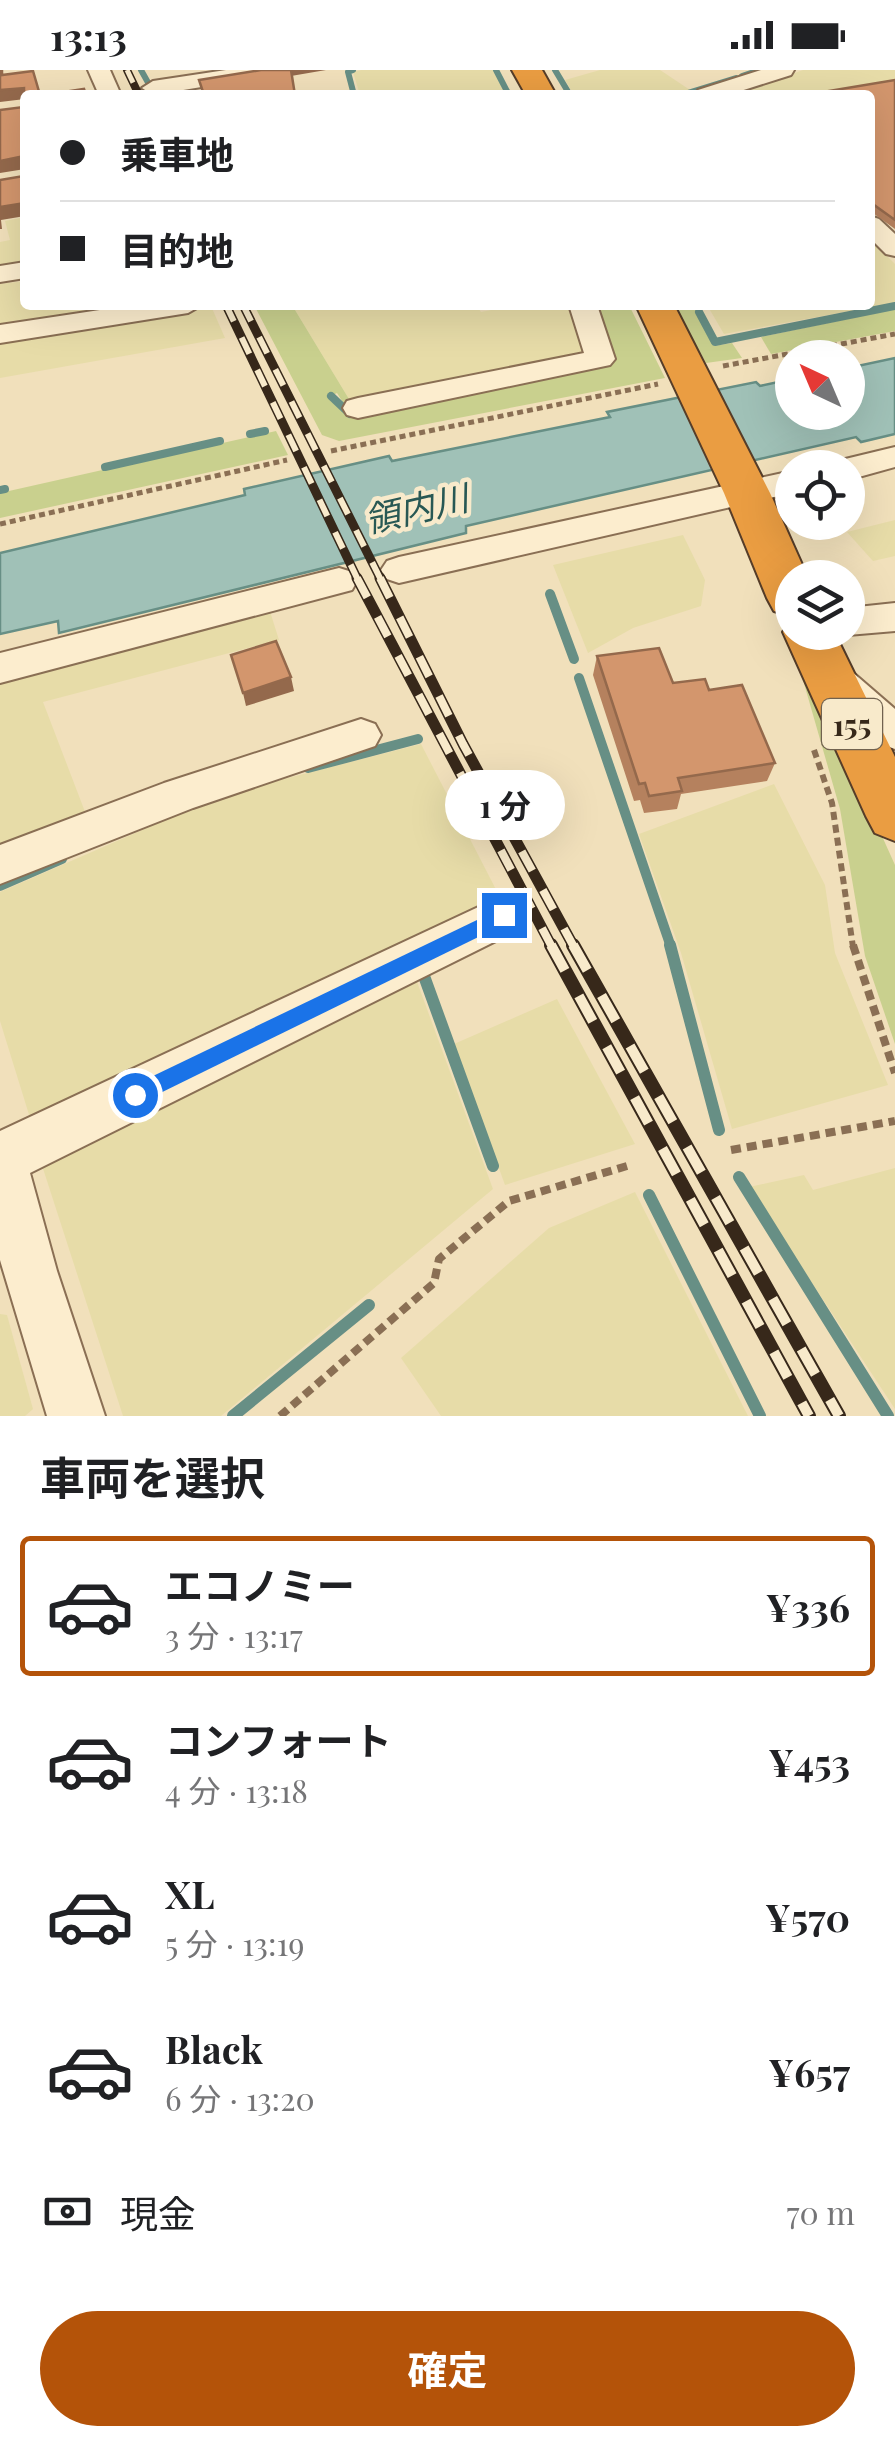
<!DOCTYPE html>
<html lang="ja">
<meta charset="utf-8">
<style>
body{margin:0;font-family:"Playfair Display","Noto Sans JP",serif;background:#f2f2f2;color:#202124;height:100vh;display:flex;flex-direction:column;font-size:38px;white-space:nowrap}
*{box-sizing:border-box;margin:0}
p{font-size:32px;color:#757577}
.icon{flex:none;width:55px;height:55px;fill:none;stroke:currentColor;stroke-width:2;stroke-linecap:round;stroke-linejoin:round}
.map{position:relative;height:1346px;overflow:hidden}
.details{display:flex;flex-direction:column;background:#fff;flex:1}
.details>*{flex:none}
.top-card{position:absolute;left:20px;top:20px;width:855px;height:220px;border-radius:10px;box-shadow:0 10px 40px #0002;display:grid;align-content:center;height:220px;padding:0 40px;background:#fff}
.needle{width:65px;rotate:316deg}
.tools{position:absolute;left:775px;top:270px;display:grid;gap:20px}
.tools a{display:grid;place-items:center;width:90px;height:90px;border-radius:50%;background:#fff;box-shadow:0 10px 40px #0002;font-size:50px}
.end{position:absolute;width:45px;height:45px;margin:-22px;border:12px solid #1a73e8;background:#fff;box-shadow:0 0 0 5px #fff}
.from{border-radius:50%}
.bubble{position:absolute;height:70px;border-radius:35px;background:#fff;box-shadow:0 10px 40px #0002;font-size:32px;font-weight:700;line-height:70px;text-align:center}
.top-card b{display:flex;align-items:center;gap:35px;height:95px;font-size:38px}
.top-card b+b{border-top:2px solid #e0e0e0}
.top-card i{width:25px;height:25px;background:#202124}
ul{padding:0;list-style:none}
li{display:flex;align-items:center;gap:30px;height:140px;margin:0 20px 15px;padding:0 20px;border:5px solid transparent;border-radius:10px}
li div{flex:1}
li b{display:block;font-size:38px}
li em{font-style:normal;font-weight:700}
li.selected{border-color:#b45309}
li>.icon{width:90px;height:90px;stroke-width:1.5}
h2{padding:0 40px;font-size:45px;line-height:120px}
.pay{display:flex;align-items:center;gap:25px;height:110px;padding:0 40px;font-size:38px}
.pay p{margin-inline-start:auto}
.cta{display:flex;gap:20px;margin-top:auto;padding:20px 40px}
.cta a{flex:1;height:115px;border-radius:60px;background:#b45309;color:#fff;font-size:40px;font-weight:700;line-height:115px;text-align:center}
.status{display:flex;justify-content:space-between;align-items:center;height:70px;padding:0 50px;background:#fff;direction:ltr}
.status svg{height:28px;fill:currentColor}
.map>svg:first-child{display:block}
.farmland{fill:#e7dca8}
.green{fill:#c9d08e}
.water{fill:#a0c1b7;stroke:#678f85;stroke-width:2.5}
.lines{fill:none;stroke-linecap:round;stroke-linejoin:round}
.stream-far3{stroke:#678f85;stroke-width:6}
.stream-far2{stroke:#678f85;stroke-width:8}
.stream-far1{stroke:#678f85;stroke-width:10}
.stream{stroke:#678f85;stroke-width:12}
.minor-casing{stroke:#8a6f54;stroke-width:4}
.highway-casing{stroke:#563d29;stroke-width:4}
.path-far2{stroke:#8a6f54;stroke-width:5;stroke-dasharray:6 4;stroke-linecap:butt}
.path-far1{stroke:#8a6f54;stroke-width:6;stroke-dasharray:8 5;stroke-linecap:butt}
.path{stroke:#8a6f54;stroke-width:8;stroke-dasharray:10 6;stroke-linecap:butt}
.minor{fill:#fcedce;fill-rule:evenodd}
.highway{fill:#ea9d42;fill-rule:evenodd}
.rail-far3-casing{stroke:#37281a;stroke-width:8}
.rail-far2-casing{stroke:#37281a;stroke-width:9}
.rail-far1-casing{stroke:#37281a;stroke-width:11}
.rail-casing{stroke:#37281a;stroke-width:14}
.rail-far3{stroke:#f8eacb;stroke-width:5;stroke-dasharray:14;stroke-linecap:butt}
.rail-far2{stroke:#f8eacb;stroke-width:6;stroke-dasharray:18;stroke-linecap:butt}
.rail-far1{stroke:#f8eacb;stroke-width:8;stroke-dasharray:22;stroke-linecap:butt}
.rail{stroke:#f8eacb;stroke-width:10;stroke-dasharray:29;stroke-linecap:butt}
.wall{fill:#b5815e}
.shaded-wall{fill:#94694c}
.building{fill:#d3966d;stroke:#94694c;stroke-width:2.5}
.route{fill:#1a73e8}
.labels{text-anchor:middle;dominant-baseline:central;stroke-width:9;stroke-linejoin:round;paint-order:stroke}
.shield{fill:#f8eacb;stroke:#71624f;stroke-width:2.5}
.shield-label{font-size:30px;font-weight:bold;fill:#37281a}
.water-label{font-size:35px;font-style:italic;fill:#285854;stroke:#f8eacb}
</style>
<div class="status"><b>13:13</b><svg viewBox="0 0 49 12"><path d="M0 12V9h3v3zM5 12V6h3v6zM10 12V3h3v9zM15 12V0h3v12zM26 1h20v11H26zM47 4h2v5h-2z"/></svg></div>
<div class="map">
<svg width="895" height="1346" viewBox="0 0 895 1346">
<rect width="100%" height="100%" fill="#f1e0bb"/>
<!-- farmland -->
<g class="farmland">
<path d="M361,0H493L506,25H360L353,2Z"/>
<path d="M600,0H660L690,20L673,25H574L565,10Z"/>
<path d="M803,0H895V16L816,25L737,24Z"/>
<path d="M25,147V195L0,199V172L10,170L5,151Z"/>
<path d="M870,169L895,194V233L724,264L707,235H870Z"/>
<path d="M25,211V235H161L0,259V214Z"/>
<path d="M292,235H476L481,242L517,235H570L586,287L352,334Z"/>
<path d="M211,236L225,268L0,308V268Z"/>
<path d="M895,450V486L873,491L847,462Z"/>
<path d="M683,465L705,510L701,536L633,558L588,583L553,495Z"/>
<path d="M268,535L279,570L43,632L87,747L0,778V605Z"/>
<path d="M421,674L504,835L35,1064L0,951V822L195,737L268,713Z"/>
<path d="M774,714L825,815L835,883L888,1015L732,1059L681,883L639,764Z"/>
<path d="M412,898L493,1119L221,1346H123L37,1080Z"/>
<path d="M557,929L635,1074L505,1115L454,974Z"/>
<path d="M895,1098V1339L749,1117L804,1105L813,1120Z"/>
<path d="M635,1122L748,1346H441L401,1288L549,1158Z"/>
<path d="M0,1244L7,1245L33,1339L25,1346H0Z"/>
</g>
<!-- green -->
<g class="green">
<path d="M254,235H292L352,334L349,342L337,323L329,327L349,347L610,296L591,235H629L665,308L339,371L322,365Z"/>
<path d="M674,235H707L709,238L695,241L714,276L732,273L742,288L706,293Z"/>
<path d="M895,239V261L771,284L761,267Z"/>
<path d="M276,361L288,385L0,448V423Z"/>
<path d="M795,582H799L895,795V974L865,886L840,739Z"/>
</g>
<!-- water -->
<path class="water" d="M895,288V364L861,372L856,367L466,456V463L59,563L58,551L0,564V483L245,425L244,419L389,386L392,391L610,347L607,342L756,312L760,316L792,309V342H848V298Z"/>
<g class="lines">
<!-- stream-far3 -->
<g class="stream-far3">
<path d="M141,0L155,25"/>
<path d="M353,0L348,2L354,25"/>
<path d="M496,0L509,25"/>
<path d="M555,0L570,25"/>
<path d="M742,6L760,0"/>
<path d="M681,25L736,8"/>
</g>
<!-- stream-far2 -->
<g class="stream-far2">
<path d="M699,242L715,272L895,236"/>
<path d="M331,326L350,344"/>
<path d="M250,364L265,361"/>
<path d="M105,397L220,371"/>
<path d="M0,420L5,419"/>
</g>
<!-- stream-far1 -->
<g class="stream-far1">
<path d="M550,524L574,589"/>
<path d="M579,608L671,877"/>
<path d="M308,698L418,669"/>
<path d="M0,816L62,789"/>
</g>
<!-- stream -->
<g class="stream">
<path d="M670,875L719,1060"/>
<path d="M420,895L493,1096"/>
<path d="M739,1107L888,1346"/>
<path d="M649,1125L760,1346"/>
<path d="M233,1346L369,1235"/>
</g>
<!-- minor casing -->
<g class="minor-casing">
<g id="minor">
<path d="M88,0H110L121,25H99Z"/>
<path d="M226,0H279L268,6L153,25L142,18L153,11Z"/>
<path d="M761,0H794L791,5L728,25H695L698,20Z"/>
<path d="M870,146L879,149L895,164V186L886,184L870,168Z"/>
<path d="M25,192V208L0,212V196Z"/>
<path d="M133,235H202L188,243L0,273V255Z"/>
<path d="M569,235H597L615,289L610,295L358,348L347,345L343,338L347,331L358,328L584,283Z"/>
<path d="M895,377V397L848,410V398H833L837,391Z"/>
<path d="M792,401V423L399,513L387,509L381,500L387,491L399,487Z"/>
<path d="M339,498L352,502L357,511L352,520L0,613V583Z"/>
<path d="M895,533V561L848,565L841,562H848V538Z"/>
<path d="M830,589L843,594L895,639V679L881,674L817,614L811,604L817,594Z"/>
<path d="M361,649L375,654L381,665L375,676L193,738L0,814V775L164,713Z"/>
<path d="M504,825L520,831L526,845L520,859L30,1103L57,1201L105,1346H47L0,1190V1061Z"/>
</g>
</g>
<!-- highway casing -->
<g class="highway-casing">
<g id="highway">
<path d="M512,0H542L556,25H526Z"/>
<path d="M636,235H674L770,423L808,508H792V546L774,541L767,528L724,423Z"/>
<path d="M792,548V562H834L895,687V771L875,763L866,746L783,562Z"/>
</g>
</g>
<!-- path-far2 -->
<g class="path-far2">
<path d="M723,296L895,264"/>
<path d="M331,381L658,314"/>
<path d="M0,454L287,390"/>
</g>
<!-- path-far1 -->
<path class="path-far1" d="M814,680L832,733L853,877"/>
<!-- path -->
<g class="path">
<path d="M853,875L895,1003"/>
<path d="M731,1080L895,1051"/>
<path d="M280,1346L434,1213L439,1189L509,1131L627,1096"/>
</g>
<!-- minor -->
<use href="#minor" class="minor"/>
<!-- highway -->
<use href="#highway" class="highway"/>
<!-- rail-far3 casing -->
<g class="rail-far3-casing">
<path id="rail-far3" d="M127,0L139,25"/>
</g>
<!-- rail-far2 casing -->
<g class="rail-far2-casing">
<g id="rail-far2">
<path d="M226,235L358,510"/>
<path d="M243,235L381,510"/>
</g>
</g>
<!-- rail-far1 casing -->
<g class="rail-far1-casing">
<g id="rail-far1">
<path d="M357,508L552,877"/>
<path d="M380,508L463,674L574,877"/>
</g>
</g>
<!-- rail casing -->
<g class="rail-casing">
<g id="rail">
<path d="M551,875L809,1346"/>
<path d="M573,875L839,1346"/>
</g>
</g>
<!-- rail-far3 -->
<use href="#rail-far3" class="rail-far3"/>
<!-- rail-far2 -->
<use href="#rail-far2" class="rail-far2"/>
<!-- rail-far1 -->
<use href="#rail-far1" class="rail-far1"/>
<!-- rail -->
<use href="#rail" class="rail"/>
</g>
<!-- wall -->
<g class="wall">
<path d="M895,10V159L870,141V25Z"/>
<path d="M597,586L673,613L709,620L775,693L767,711L681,724L677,739L644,743L640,730L634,731L593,605Z"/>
</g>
<!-- shaded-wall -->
<g class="shaded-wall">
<path d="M290,0H326L291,6Z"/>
<path d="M24,18L25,29L0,32V20Z"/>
<path d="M24,86L25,99L0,103V91Z"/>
<path d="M25,133V146L1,150L2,159H0V137Z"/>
<path d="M291,607L294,621L246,636L243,623Z"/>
</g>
<!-- building -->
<g class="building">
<path d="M0,0H2V5L33,1L40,25H25V133L0,137V110L24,106V86L0,91V40L24,37V18L0,20Z"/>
<path d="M261,0H291L295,25H204L199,10Z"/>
<path d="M895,10V150L870,132V25H805Z"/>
<path d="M84,19L86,25H44Z"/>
<path d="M276,571L291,607L243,623L231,585Z"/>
<path d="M659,578L673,613L705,609L709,620L742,615L775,693L678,708L682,721L649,726L645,713L639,714L597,586Z"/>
</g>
<!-- route -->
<path class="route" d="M504,837L513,845L511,851L142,1032H128V1018Z"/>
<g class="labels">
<!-- shield labels -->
<rect class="shield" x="822" y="629" width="60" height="50" rx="8"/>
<g class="shield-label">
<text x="852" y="654">155</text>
</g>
<!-- water labels -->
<g class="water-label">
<text transform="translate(416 437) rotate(-13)">領内川</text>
</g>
</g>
</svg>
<div class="tools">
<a><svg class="needle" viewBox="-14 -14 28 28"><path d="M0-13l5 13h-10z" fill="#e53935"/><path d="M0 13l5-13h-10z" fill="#757577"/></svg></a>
<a><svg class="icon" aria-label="locate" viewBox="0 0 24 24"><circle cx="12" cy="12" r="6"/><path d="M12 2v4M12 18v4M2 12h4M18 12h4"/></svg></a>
<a><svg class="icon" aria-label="layers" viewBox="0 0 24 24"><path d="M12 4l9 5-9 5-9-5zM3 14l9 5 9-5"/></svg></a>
</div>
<i class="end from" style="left:135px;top:1025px"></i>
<i class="end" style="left:504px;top:845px"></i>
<div class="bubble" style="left:445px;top:700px;width:120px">1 分</div>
<div class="top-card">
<b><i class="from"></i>乗車地</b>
<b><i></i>目的地</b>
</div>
</div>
<section class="details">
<h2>車両を選択</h2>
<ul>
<li class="selected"><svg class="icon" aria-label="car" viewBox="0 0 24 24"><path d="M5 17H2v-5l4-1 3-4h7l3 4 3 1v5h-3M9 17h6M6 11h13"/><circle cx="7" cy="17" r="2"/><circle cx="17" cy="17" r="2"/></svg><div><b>エコノミー</b><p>3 分 · 13:17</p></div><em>¥336</em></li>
<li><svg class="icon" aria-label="car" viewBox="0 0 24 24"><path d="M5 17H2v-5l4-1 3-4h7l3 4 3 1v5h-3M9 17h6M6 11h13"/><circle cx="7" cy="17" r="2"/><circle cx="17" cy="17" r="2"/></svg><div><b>コンフォート</b><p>4 分 · 13:18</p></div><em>¥453</em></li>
<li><svg class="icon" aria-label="car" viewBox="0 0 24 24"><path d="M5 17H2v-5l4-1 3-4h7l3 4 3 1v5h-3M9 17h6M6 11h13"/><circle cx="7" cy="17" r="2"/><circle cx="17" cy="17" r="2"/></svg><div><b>XL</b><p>5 分 · 13:19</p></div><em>¥570</em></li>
<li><svg class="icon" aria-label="car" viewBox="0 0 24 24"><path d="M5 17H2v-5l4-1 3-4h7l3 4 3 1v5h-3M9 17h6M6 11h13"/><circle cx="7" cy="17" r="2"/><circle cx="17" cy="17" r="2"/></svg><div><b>Black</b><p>6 分 · 13:20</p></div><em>¥657</em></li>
</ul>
<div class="pay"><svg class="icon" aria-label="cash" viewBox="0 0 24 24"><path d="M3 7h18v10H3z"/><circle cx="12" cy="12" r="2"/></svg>現金<p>70 m</p></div>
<div class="cta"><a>確定</a></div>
</section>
